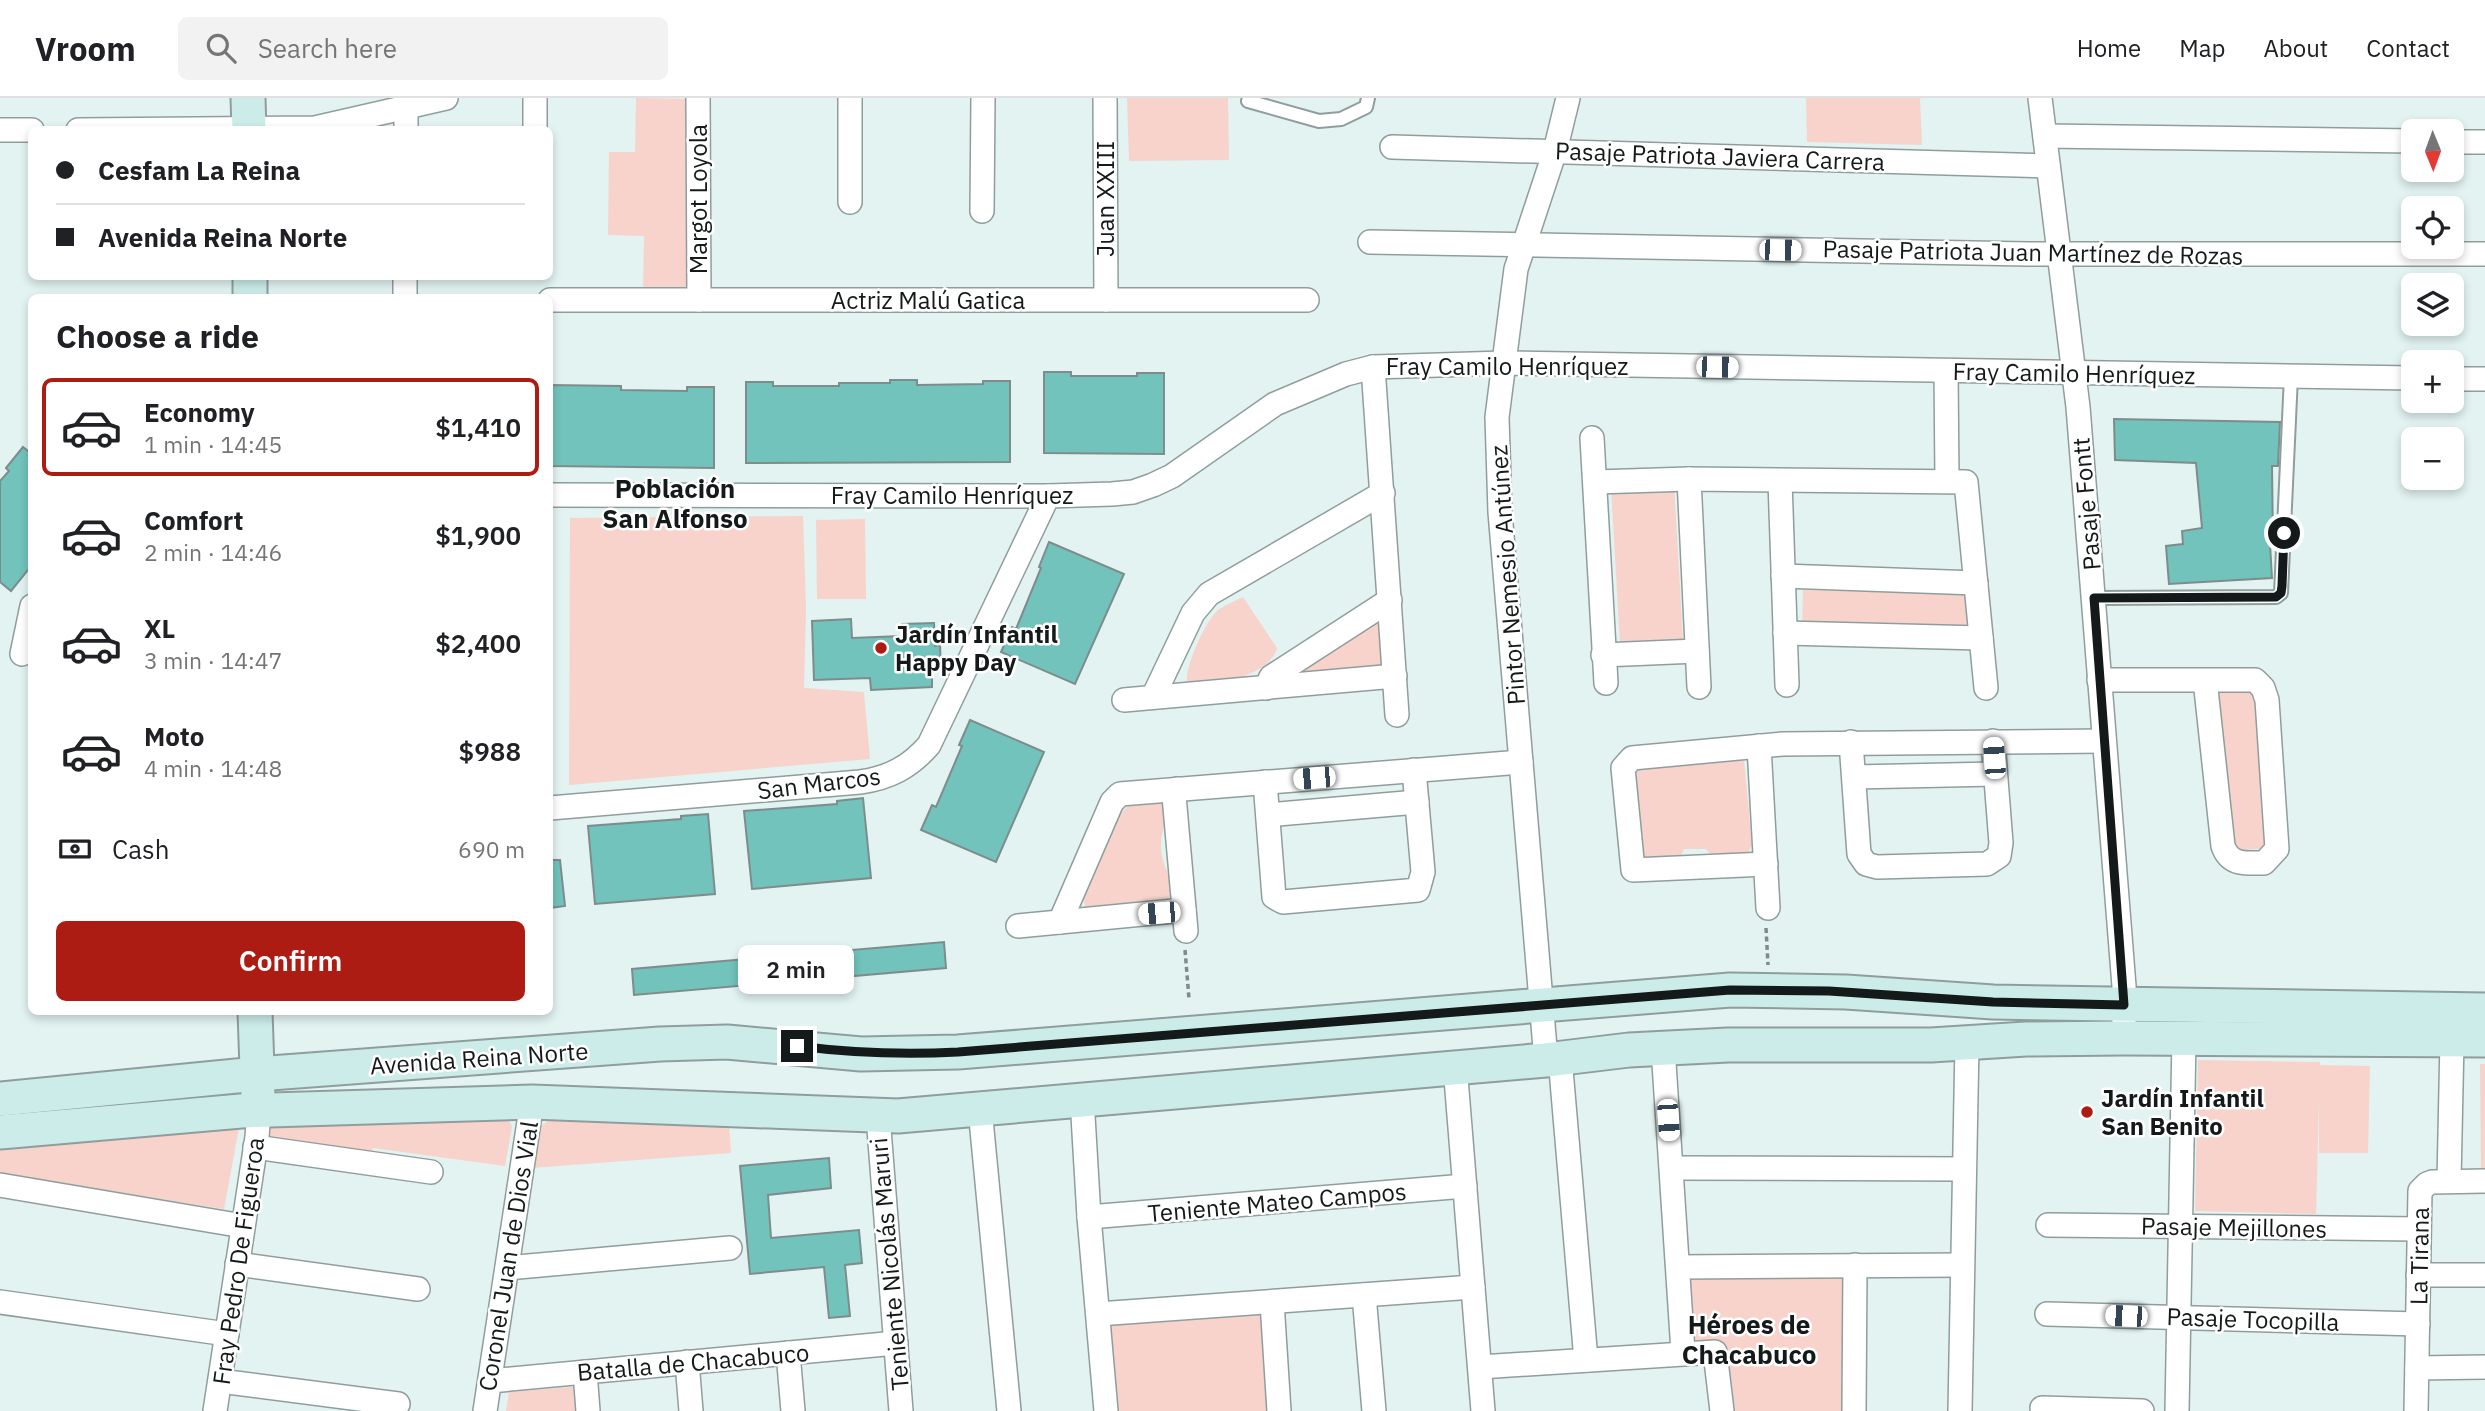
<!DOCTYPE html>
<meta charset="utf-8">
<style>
body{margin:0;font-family:"IBM Plex Sans",sans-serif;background:#f2f2f2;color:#202124;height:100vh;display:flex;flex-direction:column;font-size:26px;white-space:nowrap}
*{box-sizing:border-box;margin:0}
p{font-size:23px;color:#757577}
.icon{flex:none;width:38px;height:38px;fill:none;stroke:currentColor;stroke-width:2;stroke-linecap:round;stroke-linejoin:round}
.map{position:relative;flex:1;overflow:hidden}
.drawer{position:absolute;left:28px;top:196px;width:525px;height:721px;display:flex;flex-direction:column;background:#fff;border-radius:10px;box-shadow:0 4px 10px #0003}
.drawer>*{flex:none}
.banner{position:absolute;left:28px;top:28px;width:525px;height:154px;border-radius:10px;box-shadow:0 4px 10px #0003;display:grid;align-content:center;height:154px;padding:0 28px;background:#fff}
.needle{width:46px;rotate:179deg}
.controls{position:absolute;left:2401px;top:21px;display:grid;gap:14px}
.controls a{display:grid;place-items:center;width:63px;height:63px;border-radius:10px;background:#fff;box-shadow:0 4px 10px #0003;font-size:35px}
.end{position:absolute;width:32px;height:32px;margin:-16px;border:9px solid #141a19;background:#fff;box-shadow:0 0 0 4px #fff}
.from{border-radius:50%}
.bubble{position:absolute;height:49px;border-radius:10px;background:#fff;box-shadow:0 4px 10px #0003;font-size:23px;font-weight:600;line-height:49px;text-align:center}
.car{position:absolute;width:21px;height:42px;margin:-21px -10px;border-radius:9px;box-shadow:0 0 5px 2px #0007;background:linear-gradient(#fff 24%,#345 0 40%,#fff 0 76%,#345 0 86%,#fff 0)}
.banner b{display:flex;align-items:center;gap:24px;height:66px;font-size:26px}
.banner b+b{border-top:2px solid #e0e0e0}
.banner i{width:18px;height:18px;background:#202124}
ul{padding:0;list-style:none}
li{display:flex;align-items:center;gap:21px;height:98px;margin:0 14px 10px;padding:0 14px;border:4px solid transparent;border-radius:10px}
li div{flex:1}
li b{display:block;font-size:26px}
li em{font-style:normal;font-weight:600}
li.on{border-color:#ac1c13}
li>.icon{width:63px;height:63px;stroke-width:1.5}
h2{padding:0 28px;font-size:32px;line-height:84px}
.pay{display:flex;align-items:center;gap:18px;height:77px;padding:0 28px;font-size:26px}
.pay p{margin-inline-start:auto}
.button{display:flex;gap:14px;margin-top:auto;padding:14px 28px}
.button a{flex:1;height:80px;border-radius:10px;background:#ac1c13;color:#fff;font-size:28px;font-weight:600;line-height:80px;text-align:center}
header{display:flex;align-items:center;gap:42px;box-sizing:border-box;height:98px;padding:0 35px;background:#fff;border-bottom:2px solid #e0e0e0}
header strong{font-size:33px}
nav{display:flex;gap:38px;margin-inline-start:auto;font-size:24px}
.search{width:490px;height:63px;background:#f2f2f2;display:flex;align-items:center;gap:18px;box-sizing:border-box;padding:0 24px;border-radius:10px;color:#757577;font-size:26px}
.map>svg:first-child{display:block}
.green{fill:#f7d3cc}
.building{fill:#71c3bb;stroke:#7e8d8b;stroke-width:2}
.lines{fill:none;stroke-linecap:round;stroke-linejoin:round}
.lane-casing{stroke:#8f9e9c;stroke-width:16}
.street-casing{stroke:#8f9e9c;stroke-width:26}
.secondary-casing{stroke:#8f9e9c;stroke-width:37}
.path{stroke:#7f8a89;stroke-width:3.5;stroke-dasharray:5 3.5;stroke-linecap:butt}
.lane{stroke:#fff;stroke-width:12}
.street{stroke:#fff;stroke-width:23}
.secondary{stroke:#cbece9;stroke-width:33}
.route{stroke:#141a19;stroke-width:9}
.poi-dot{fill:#ac1c13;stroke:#fff;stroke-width:2.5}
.labels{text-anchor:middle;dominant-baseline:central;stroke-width:5;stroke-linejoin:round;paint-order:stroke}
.street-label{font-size:24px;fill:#141a19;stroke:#fff}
.poi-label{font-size:24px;font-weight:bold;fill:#141a19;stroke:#fff;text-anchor:start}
.neighbourhood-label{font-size:26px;font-weight:bold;fill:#141a19;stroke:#fff}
</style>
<header>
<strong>Vroom</strong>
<div class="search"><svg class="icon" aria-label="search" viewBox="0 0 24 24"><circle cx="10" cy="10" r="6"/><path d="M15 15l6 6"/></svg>Search here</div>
<nav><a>Home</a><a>Map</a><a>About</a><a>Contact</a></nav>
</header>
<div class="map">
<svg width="2485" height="1313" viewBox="0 0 2485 1313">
<rect width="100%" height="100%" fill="#e2f3f1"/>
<!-- green -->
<g class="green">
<path d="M636,0L692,1L690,193L643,192L644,138L608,137L609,54H635Z"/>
<path d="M1127,0H1228L1229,62L1129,63Z"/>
<path d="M1806,0H1920L1922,47L1807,44Z"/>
<path d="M1674,386L1683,542L1620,546L1611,390Z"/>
<path d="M803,418L806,511L804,590L864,594L870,661L569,687L570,420Z"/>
<path d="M865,421L866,501H817L816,422Z"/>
<path d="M1803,492L1968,496L1967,535L1802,531Z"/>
<path d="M1243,499L1277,550C1269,579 1212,590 1187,583C1186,566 1205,524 1218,512C1225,507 1235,503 1243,499Z"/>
<path d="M1376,518L1383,521L1387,573L1289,580Z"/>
<path d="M2254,588L2267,750L2232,753L2219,591Z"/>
<path d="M1736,659L1744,663L1752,747L1746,758L1714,760L1706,751H1684L1679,762L1651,764L1643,758L1635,678L1640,668Z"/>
<path d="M1163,705L1167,722C1160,735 1159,751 1164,766C1170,782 1176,786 1167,804L1086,811L1083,801L1120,716L1128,708Z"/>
<path d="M2198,962L2320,964V967L2370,968L2368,1055H2319V1001L2316,1116L2195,1113Z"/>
<path d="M2480,966H2485V1075H2481Z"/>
<path d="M563,1017L729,1025L731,1055L532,1070L537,1031L549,1022Z"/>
<path d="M508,1020L512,1029L505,1068L373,1050L367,1057L260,1045L265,1029Z"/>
<path d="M240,1024L224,1111L0,1076V1047Z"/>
<path d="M1852,1170L1851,1313H1728L1721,1243H1691L1687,1171Z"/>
<path d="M1266,1210L1271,1313H1110L1101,1219Z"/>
<path d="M583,1288L584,1313H506L509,1294Z"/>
</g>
<!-- building -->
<g class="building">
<path d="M1044,274H1071V278H1137V275H1164V356L1044,355Z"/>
<path d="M890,282H917V287L983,286V283H1010V364L746,365V284H773V288H839V285H890Z"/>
<path d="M550,287L621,288V292L687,293V289H714V370L550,368Z"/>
<path d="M2114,321L2280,324L2278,368H2272L2273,446H2270L2272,480L2169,486L2166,448L2183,446L2182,433L2202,430L2196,365L2115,362Z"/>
<path d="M23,349L32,356V467L11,493L0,484V383L9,373L6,370Z"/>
<path d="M1049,444L1124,476L1075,586L1001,554L1012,529L1016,531L1041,470L1039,469Z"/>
<path d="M851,521L852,540L902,538V526L934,525L935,548L940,547L941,572L932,573V589L871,592L870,580L814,582L812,523Z"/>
<path d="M970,622L1044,654L996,764L921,732L932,707L936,709L962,648L959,647Z"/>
<path d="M863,700L871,780L752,791L744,713L837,706V703Z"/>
<path d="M708,716L715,796L595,806L588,728L681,721V718Z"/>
<path d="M550,762H560L565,808L550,810Z"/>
<path d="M944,844L946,870L634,897L632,871Z"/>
<path d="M829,1060L831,1090L768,1097L771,1140L859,1132L862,1165L845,1167L850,1218L829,1220L824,1169L750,1176L740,1068Z"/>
</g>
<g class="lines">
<!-- lane casing -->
<g class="lane-casing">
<g id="lane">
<path d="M1248,3L1319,23L1341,21L1366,9L1368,0"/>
<path d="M2094,500L2276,499L2281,495L2291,278"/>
</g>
</g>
<!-- street casing -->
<g class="street-casing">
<g id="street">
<path d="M535,0V32"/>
<path d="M698,0L699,202"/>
<path d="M850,0V104"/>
<path d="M1105,0L1106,202"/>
<path d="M2040,0L2078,309L2124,888V940"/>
<path d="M0,32H32"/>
<path d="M78,32L315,30L446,0"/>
<path d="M406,32V10"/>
<path d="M2045,38L2413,43"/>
<path d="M2452,44H2485"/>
<path d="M1392,49L2048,68"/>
<path d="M982,113L983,0"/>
<path d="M1370,144L2028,156H2485"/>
<path d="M405,200V178"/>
<path d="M550,202H1307"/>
<path d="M1373,269L1397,617"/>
<path d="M1946,273L1947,383"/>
<path d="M2452,281H2485"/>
<path d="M1592,340L1606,585"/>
<path d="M1689,381L1699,589"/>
<path d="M1780,383L1787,587"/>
<path d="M1596,384L1689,381L1966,384L1986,590"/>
<path d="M550,397L1048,398L1112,396L1133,394L1153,387L1172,378L1275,306L1346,276L1373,269L1504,265L2413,280"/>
<path d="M1783,478L1976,485"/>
<path d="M1785,535L1981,540"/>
<path d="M22,556L32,508"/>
<path d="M1603,557L1697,553"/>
<path d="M2099,582H2255L2263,590L2267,602L2277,751L2264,765C2246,765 2230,768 2223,748L2205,582"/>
<path d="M1266,590L1271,579L1390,502"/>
<path d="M1153,599L1193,515L1209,496L1383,395"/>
<path d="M1124,602L1395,578"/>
<path d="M1851,644L1859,756L1866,766L1877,769L1987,766L1999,758L2001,745L1993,643"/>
<path d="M1759,648L1768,810"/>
<path d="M1854,679L1995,676"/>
<path d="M1265,684L1274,799L1283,804L1418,792L1423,774L1414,672"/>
<path d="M1177,691L1174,698L1186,833"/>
<path d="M550,710L860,684C889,680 910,669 929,647L1048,398"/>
<path d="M1268,717L1417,704"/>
<path d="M1766,766L1633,772L1623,670L1632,660L1782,646L2104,643"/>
<path d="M1060,824L1112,704L1120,696L1521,664"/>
<path d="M1018,828L1184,812"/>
<path d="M1663,950L1683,1254"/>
<path d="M1560,960L1586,1262"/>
<path d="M1546,962L1500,414L1497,319L1516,171L1555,53L1568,0"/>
<path d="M1455,968L1483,1313"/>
<path d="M1082,1001L1089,1119L1106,1313"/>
<path d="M980,1011L1009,1313"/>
<path d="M878,1018L901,1313"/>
<path d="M255,1049L431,1074"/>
<path d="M1672,1070L1964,1071"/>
<path d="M2449,1083L2452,942"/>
<path d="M0,1087L243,1128"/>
<path d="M1089,1119L1465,1088"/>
<path d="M2048,1127L2419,1131"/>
<path d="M237,1166L418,1191"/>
<path d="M1678,1169L1962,1167"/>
<path d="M507,1170L730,1150"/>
<path d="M2418,1177H2485"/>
<path d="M1364,1197L1374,1313"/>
<path d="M0,1204L227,1236"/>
<path d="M1272,1204L1279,1313"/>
<path d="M1098,1216L1473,1189"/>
<path d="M2047,1216L2418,1226"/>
<path d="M788,1255L793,1313"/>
<path d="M687,1264L691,1313"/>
<path d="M1480,1269L1715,1254L1722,1313"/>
<path d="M2417,1270L2485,1269"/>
<path d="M585,1274L588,1313"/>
<path d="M220,1283L398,1306"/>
<path d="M490,1283L896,1245"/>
<path d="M2042,1310L2142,1313"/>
<path d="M215,1313L257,1039L259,1012"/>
<path d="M485,1313L532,1004"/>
<path d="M1854,1313L1855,1167"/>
<path d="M1960,1313L1967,945"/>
<path d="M2177,1313L2184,940"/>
<path d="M2416,1313L2420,1093L2427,1086L2432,1084L2485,1083"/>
</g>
</g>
<!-- secondary casing -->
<g class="secondary-casing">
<g id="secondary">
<path d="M248,0L249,32"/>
<path d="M250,178V200"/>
<path d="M255,914L258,998"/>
<path d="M0,1001L257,976L660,946L727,944L861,956L958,954L1730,892L1846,894L1993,904L2485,912"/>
<path d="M0,1034L241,1013L532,1004L898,1018L1546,962L1629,952L1728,947H1931L2026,941L2124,940L2485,942"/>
</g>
</g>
<!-- path -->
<g class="path">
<path d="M1766,830L1768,867"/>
<path d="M1185,852L1189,901"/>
</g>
<!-- lane -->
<use href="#lane" class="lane"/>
<!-- street -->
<use href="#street" class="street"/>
<!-- secondary -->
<use href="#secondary" class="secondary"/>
</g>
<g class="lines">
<!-- route -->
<path class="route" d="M797,948C852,955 902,957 958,954L1730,892L1829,893L1993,904L2124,907L2094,500L2276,499L2281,495L2282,488L2284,435"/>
</g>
<!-- markers -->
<g class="poi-dot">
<circle cx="881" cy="550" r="7"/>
<circle cx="2087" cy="1014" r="7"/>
</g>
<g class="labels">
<!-- street labels -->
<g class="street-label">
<text transform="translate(1720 58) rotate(2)">Pasaje Patriota Javiera Carrera</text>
<text transform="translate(698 101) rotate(-90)">Margot Loyola</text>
<text transform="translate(1105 101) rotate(-90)">Juan XXIII</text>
<text transform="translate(2033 154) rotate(1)">Pasaje Patriota Juan Martínez de Rozas</text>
<text x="928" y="202">Actriz Malú Gatica</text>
<text x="1507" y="268">Fray Camilo Henríquez</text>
<text transform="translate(2074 275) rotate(1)">Fray Camilo Henríquez</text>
<text x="952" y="397">Fray Camilo Henríquez</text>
<text transform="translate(2086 406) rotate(-95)">Pasaje Fontt</text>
<text transform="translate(1507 477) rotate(-94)">Pintor Nemesio Antúnez</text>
<text transform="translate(819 685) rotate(-7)">San Marcos</text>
<text transform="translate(479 960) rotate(-4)">Avenida Reina Norte</text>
<text transform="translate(1277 1104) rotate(-5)">Teniente Mateo Campos</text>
<text transform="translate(2234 1129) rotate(1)">Pasaje Mejillones</text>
<text transform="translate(508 1158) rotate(-81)">Coronel Juan de Dios Vial</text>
<text transform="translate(2419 1158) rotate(-89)">La Tirana</text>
<text transform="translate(238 1163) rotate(-82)">Fray Pedro De Figueroa</text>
<text transform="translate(889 1166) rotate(-95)">Teniente Nicolás Maruri</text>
<text transform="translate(2253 1221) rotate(2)">Pasaje Tocopilla</text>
<text transform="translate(693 1264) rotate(-5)">Batalla de Chacabuco</text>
</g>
<!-- poi labels -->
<g class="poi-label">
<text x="895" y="536">Jardín Infantil<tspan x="895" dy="28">Happy Day</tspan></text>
<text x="2101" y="1000">Jardín Infantil<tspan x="2101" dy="28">San Benito</tspan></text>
</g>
<!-- neighbourhood labels -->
<g class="neighbourhood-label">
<text x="675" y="390">Población<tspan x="675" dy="30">San Alfonso</tspan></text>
<text x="1749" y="1226">Héroes de<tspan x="1749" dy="30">Chacabuco</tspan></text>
</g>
</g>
</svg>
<div class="controls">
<a><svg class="needle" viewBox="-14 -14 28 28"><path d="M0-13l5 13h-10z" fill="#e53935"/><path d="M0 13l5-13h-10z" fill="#757577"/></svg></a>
<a><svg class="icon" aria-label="locate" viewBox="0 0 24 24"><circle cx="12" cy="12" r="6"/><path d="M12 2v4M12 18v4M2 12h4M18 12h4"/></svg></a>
<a><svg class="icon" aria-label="layers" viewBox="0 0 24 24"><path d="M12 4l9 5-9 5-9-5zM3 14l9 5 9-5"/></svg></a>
<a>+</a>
<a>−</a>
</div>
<i class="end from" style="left:2284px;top:435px"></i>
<i class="end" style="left:797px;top:948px"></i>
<div class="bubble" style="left:738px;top:847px;width:116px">2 min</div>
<i class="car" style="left:1780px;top:152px;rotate:91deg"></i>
<i class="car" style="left:1717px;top:269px;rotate:91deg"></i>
<i class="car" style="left:1994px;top:660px;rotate:356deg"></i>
<i class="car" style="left:1314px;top:680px;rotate:265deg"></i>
<i class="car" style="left:1159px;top:815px;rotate:265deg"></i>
<i class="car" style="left:1668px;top:1022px;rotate:176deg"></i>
<i class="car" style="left:2126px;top:1218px;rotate:272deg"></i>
<div class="banner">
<b><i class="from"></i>Cesfam La Reina</b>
<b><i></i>Avenida Reina Norte</b>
</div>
<section class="drawer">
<h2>Choose a ride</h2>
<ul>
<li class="on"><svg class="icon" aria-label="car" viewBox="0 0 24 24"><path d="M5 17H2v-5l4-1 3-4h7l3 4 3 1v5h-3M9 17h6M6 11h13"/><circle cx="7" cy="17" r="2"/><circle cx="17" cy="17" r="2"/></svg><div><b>Economy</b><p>1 min · 14:45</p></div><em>$1,410</em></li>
<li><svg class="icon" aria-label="car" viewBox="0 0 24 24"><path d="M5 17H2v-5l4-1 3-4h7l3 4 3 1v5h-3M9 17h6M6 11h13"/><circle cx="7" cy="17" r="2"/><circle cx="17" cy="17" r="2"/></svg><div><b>Comfort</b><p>2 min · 14:46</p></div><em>$1,900</em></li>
<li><svg class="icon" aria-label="car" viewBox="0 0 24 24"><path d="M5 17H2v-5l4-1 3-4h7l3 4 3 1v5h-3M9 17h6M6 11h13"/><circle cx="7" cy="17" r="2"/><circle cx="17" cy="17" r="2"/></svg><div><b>XL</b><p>3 min · 14:47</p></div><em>$2,400</em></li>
<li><svg class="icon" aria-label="car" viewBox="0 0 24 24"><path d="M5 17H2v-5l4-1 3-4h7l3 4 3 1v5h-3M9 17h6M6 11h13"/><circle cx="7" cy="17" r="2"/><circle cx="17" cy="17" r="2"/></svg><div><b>Moto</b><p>4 min · 14:48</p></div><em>$988</em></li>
</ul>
<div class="pay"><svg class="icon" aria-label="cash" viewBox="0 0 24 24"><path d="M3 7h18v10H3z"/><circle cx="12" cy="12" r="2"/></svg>Cash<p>690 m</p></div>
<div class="button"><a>Confirm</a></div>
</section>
</div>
